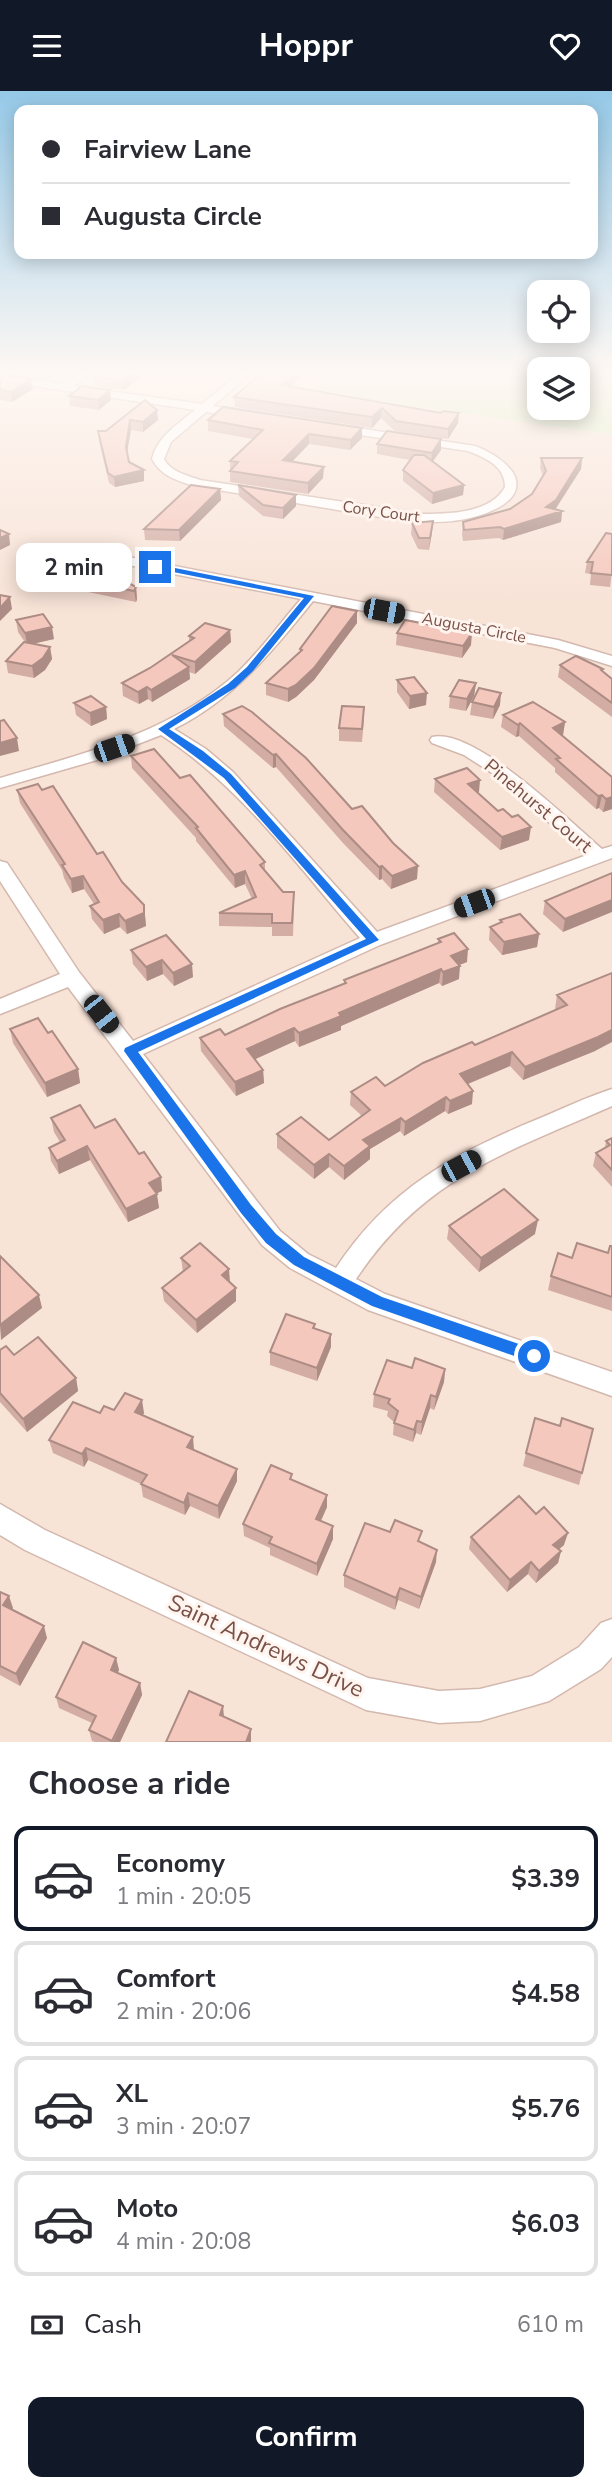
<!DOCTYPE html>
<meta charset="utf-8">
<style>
body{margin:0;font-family:"Nunito Sans",sans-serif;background:#f7f7f7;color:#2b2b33;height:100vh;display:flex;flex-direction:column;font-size:26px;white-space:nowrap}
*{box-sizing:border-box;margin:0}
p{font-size:23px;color:#7c7c81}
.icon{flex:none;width:38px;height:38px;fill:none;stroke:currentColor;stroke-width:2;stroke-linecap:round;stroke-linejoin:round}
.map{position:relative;height:1651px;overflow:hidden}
.side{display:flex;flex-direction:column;background:#fff;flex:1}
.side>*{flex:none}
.guide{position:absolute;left:14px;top:14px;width:584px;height:154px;border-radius:14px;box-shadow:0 4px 18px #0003;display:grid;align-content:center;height:154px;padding:0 28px;background:#fff}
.fabs{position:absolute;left:527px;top:189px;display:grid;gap:14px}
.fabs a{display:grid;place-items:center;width:63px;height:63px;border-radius:14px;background:#fff;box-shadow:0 4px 18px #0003;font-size:35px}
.end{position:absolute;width:32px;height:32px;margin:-16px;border:9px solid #1a73e8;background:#fff;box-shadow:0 0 0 4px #fff}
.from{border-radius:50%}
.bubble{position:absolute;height:49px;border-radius:14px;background:#fff;box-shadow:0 4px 18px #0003;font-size:23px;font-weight:700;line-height:49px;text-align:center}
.car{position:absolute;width:21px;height:42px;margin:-21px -10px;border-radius:9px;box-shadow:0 0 5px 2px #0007;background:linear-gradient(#222 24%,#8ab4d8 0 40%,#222 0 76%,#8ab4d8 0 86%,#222 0)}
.guide b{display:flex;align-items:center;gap:24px;height:66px;font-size:26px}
.guide b+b{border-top:2px solid #e1e1e2}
.guide i{width:18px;height:18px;background:#2b2b33}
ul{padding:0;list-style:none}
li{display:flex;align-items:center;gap:21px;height:105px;margin:0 14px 10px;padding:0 14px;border:4px solid #e1e1e2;border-radius:14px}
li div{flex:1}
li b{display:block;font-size:26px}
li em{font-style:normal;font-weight:700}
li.selected{border-color:#111827}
li>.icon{width:63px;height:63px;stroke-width:1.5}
h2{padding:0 28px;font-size:32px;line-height:84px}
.pay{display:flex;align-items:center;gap:18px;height:77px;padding:0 28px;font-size:26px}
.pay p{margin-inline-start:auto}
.cta{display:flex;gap:14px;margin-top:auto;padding:14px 28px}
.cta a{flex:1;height:80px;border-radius:14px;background:#111827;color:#fff;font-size:28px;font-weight:700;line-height:80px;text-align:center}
header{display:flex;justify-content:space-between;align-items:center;height:91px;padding:0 28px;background:#111827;color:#fff;font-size:32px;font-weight:700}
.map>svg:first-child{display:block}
.residential{fill:#f8e3d7}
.green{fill:#dcecc4}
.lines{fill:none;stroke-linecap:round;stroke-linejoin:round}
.minor-casing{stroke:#d3b8ae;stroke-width:3}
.minor{fill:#fff;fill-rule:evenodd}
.wall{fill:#d3aca3}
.shaded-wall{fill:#ac8c84}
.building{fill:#f5c8bd;stroke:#ac8c84;stroke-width:2}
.route{fill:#1a73e8}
.labels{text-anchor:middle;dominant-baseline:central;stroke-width:6;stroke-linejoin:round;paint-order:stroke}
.far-street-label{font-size:16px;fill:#795149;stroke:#fff5ee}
.street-label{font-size:19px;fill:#795149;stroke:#fff5ee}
.near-street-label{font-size:23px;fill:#795149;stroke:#fff5ee}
</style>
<header><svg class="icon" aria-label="menu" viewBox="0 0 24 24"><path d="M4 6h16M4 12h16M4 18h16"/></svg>Hoppr<svg class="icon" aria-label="heart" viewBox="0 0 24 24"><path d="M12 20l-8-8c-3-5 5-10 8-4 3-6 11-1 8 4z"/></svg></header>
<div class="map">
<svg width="612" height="1651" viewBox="0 0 612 1651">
<rect width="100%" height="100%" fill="#fdf0e7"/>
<!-- residential -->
<path class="residential" d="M3,281H331L311,300L612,344V1651H0V282Z"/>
<!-- green -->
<path class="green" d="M331,281H539V317H578V281H612V344L310,300Z"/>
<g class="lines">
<!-- minor casing -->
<g class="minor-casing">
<g id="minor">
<path d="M81,281H92L74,295L202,313L241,281H252L213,315L475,355C516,371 539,403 484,423C459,432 431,432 404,430L194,395C176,389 161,385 152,368C157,346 178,333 195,319L0,290V284L63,293ZM206,321L468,360C486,367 505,375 505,396C491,422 450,423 423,423L200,389C186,384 171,381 164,368L171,351Z"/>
<path d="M128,466L558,549L612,565V575L555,557L313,510C272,561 234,608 174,638L206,658L233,681L377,841L587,764L492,682L464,664L432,652L430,649L432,646C473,635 571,731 602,758L612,755V767L380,854L143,963L280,1140L308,1163L336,1177C388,1098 453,1063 538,1028C562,1018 587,1006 612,998V1015C506,1062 424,1086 356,1188L385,1203L612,1281V1305L368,1219L290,1177L262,1154L68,896L0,923V908L60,883L0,790V770L7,772L79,881L133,950L360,847C298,776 241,695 161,644L97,669L0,697V687C83,663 173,641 238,581C261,559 280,532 301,508L123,473L121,470Z"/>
<path d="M0,1413L45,1439L368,1587L439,1600L480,1598L532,1585L579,1556L601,1532L612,1528V1566L601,1578L549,1610L480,1630L439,1632L366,1619L25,1459L0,1444Z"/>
</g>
</g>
<!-- minor -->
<use href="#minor" class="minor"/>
</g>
<!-- wall -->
<g class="wall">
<path d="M21,281H58L47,288L22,284Z"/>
<path d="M147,281L124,299L95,295L94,286Z"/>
<path d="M306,281L290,296L458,332L448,348L395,340L381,327L372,337L235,316L234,306Z"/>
<path d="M0,288L33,298L12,311L0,309Z"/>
<path d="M69,305L111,309L99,319L70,315Z"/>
<path d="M145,309L158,329L143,341L131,339L127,362L129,371L144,379V390L115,396L109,392L99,350L98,340H106Z"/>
<path d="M208,329L362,347L350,359L309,353L292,371L323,387L308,403L230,391V370L253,348L208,340Z"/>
<path d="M441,348V359L433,371L464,394L463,404L432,413L403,390V379L410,369L377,363V353Z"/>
<path d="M541,367H582L581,378L555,419L562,420L561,431L503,449L499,447L463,450L462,443L463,431L510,418L532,403L543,385L540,377Z"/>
<path d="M238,394L296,415L283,428L263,425L239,405Z"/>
<path d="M220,398L221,409L180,450L145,449L144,438Z"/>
<path d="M412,432L432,441L429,459L418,458L411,443Z"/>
<path d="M606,442L612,481L610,496L590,494L591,483L585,482L587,471Z"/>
<path d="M43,466L136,496L137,508L136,511L88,501L44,478Z"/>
<path d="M16,529L54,548L33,553L50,556L52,568L45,579L34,587L8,582L6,570L25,551L18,541Z"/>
<path d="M357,532L314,589L296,606L288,611L266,604V592L300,562V558Z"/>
<path d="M230,539L231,551L195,583L189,581L190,588L152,611L148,608L139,613L123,605L122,592L150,577L189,551V545Z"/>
<path d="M397,542L471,554L462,567L396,554Z"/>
<path d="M560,574L603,578L602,581L612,588V626L558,586Z"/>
<path d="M397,589L426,614L409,618L397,601Z"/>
<path d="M476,592L474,605L466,620L449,617L450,605Z"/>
<path d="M472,611L500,614L493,628L470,624Z"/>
<path d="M74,612L106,616L107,628L91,635L76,624Z"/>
<path d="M223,623L352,718L417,788L391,798L382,788L379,789L343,752L276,676L273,677L224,635Z"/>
<path d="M503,624L565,631L563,644L562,645L612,686V718L603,721L599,717L596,718L555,681V677L519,645L516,646L501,636Z"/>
<path d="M364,629L362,651L339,650V637Z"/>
<path d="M131,665L180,687L265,771V780L294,814L293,845H272V836L219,835V822L252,808L245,793L235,797L196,750V747L132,677Z"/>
<path d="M435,688L479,701L478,702L529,749L500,759L434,701Z"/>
<path d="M17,699H42L97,763L144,814L146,835L127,843L120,836L104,843L92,828L90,815L94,813L84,798L72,802L64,787L62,779L20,712Z"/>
<path d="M612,782L563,841L543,823L545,810Z"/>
<path d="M500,829L539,843L537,856L502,864L489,849L490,836L500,832Z"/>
<path d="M166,844L193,886L174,895L163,883L147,890L133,873L131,859Z"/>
<path d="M438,848L467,871L459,874V888L442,895L439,892L341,935V939L299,956L295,950L255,968L263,979L264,992L236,1005L201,960L200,947L225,944L344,893V889L438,852Z"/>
<path d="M612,882L595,960L523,989L510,975L468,993L472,1013L448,1023L445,1020L404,1045L400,1040L370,1058V1068L344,1089L329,1076L314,1088L277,1057V1043L329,1049L362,1025L350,1014L351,1001L385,995L475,954L556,919L555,918L557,904Z"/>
<path d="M10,938L78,978L80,992L47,1006L13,952Z"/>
<path d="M51,1027L95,1037L139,1063L161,1086L162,1100L156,1102L159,1117L128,1131L90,1069L59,1083L51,1070L49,1057L60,1051L54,1041Z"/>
<path d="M612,1047V1096L593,1075L596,1062L605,1057L606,1050Z"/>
<path d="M449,1135L535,1143L479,1181L447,1148Z"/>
<path d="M612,1155V1220L548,1199L551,1185L572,1167L608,1162Z"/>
<path d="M181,1167L230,1192L236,1210L197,1242L164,1210L162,1197L183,1181Z"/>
<path d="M315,1233V1238L331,1243V1256L317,1290L270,1274V1261Z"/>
<path d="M0,1259L76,1287L78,1300L27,1341L0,1311Z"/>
<path d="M412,1277L445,1278L444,1291L434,1319L430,1317L421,1344L416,1342L413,1351L393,1344L394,1331L387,1325L388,1320L373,1316L374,1303Z"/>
<path d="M114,1319L144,1322L142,1324L194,1359L237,1378V1390L219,1428L190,1415L185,1424L143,1406L141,1393L88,1369L84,1376L53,1362L49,1349L100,1322Z"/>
<path d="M560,1335L593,1338L579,1394L523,1375L526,1362Z"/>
<path d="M292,1389L327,1404V1416L321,1430L333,1448L317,1485L270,1464V1457L244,1445L243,1433Z"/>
<path d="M390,1441L420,1451L436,1471L419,1518L398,1509L395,1519L344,1496V1484Z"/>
<path d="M471,1446L564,1454L559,1458L561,1460L558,1472L536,1492L528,1483L507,1501L469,1458Z"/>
<path d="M0,1501L13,1517L12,1518L47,1547L20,1595L0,1584Z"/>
<path d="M116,1567L119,1579L117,1582L140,1592L142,1604L120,1651H95L92,1650L89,1639L92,1632L59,1617L56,1606Z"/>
</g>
<!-- shaded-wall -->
<g class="shaded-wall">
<path d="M46,281H58L47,288Z"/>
<path d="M134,281H147L124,299L123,290Z"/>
<path d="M296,281H306L281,304V294Z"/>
<path d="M31,288L33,298L12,311L11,301Z"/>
<path d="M110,299L111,309L99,319L98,309Z"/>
<path d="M382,317L381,327L372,337V326Z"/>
<path d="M157,319L158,329L143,341V331Z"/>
<path d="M459,322L458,332L448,348V338Z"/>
<path d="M130,329L131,339L126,366V356Z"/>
<path d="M362,337V347L350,359L351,349Z"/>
<path d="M309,343V353L283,380V369Z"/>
<path d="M441,348V359L431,372L432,362Z"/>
<path d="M582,367L581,378L554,420H562L561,431L503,449L504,438L546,416Z"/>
<path d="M324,376L323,387L308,403V392Z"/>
<path d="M144,379V390L115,396L114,386Z"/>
<path d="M464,394L463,404L432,413L433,402Z"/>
<path d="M220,398L221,409L180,450L179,439Z"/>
<path d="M296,404V415L283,428V417Z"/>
<path d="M433,430L432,441L429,459L430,447Z"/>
<path d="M9,443L10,454L0,459V447Z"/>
<path d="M136,496L137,508L136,511L134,500Z"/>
<path d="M10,506L12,518L0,530V517Z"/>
<path d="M357,520V532L314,589L296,606L288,611V598Z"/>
<path d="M52,536L54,548L27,554L25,542Z"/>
<path d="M230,539L231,551L195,583V571Z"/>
<path d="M472,542L471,554L462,567L463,555Z"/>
<path d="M50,556L52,568L45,579L34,587L32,575Z"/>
<path d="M189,576L190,588L152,611L151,599Z"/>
<path d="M476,592L474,605L466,620L467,608Z"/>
<path d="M147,596L148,608L139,613L138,601Z"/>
<path d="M427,602L426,614L409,618L410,605Z"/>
<path d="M501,602L500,614L493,628L494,616Z"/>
<path d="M106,616L107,628L91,635L90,622Z"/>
<path d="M565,631L563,644L551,650L553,637Z"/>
<path d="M520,632L519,645L516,646L518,634Z"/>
<path d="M17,647L19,660L0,665V652Z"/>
<path d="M276,663V676L273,677V664Z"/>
<path d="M480,689L479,701L466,706L468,693Z"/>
<path d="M602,704L599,717L596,718L598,705Z"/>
<path d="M612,706V718L603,721L606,708Z"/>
<path d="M531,736L529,749L500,759L502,746Z"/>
<path d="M382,775V788L379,789V776Z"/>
<path d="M418,775L417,788L391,798L392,785Z"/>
<path d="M245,780V793L235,797L234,784Z"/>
<path d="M83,785L84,798L72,802L71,788Z"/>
<path d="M612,809V821L563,841L565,828Z"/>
<path d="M144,814L146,835L127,843L125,830Z"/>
<path d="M119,823L120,836L104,843L103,829Z"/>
<path d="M539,843L537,856L502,864L504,851Z"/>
<path d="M468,858L467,871L449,878L451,865Z"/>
<path d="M162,869L163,883L147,890L146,876Z"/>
<path d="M192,873L193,886L174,895L173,882Z"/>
<path d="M460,875L459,888L442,895L443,881Z"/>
<path d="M441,878L439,892L341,935V939L299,956V942L339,922Z"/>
<path d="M294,937L295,950L247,972V958Z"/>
<path d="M612,939V951L595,960L523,989L525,976Z"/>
<path d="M512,961L510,975L458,997L460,983Z"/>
<path d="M78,978L80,992L47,1006L45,992Z"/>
<path d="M263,979L264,992L236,1005L235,991Z"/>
<path d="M473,1000L472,1013L448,1023L450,1010Z"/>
<path d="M446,1006L445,1020L404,1045L405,1031Z"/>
<path d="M401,1027L400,1040L370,1058V1068L344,1089V1075L363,1049Z"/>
<path d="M87,1055L90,1069L59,1083L57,1070Z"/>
<path d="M329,1063V1076L314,1088V1074Z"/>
<path d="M161,1086L162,1100L151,1105L149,1092Z"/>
<path d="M157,1103L159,1117L128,1131L126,1118Z"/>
<path d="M538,1129L535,1143L479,1181L481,1167Z"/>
<path d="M229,1178L230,1191L222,1184Z"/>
<path d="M236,1197V1210L197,1242L196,1229Z"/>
<path d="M39,1204L42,1217L1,1249L0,1234Z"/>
<path d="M331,1243V1256L317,1290V1277Z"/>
<path d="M445,1278L444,1291L434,1319L436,1306Z"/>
<path d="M76,1287L78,1300L27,1341L23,1328Z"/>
<path d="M431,1304L430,1317L421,1344L422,1331Z"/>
<path d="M142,1309L144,1322L137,1334L135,1321Z"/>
<path d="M417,1330L416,1342L413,1351L414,1339Z"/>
<path d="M193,1346L194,1359L187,1356Z"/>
<path d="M86,1357L88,1369L84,1376L82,1363Z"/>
<path d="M237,1378V1390L219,1428L218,1415Z"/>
<path d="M188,1402L190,1415L185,1424L184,1412Z"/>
<path d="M327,1404V1416L316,1440V1428Z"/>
<path d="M333,1435V1448L317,1485V1473Z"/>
<path d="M568,1442L564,1454L550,1466L553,1454Z"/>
<path d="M437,1459L436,1471L419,1518L421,1506Z"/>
<path d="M561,1460L558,1472L536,1492L539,1480Z"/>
<path d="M531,1471L528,1483L507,1501L510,1489Z"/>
<path d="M400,1497L398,1509L395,1519L396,1507Z"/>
<path d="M9,1505L13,1517L7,1526L3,1514Z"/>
<path d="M44,1535L47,1547L20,1595L16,1583Z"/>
<path d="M116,1567L119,1579L114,1590L111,1579Z"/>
<path d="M140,1592L142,1604L120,1651H113Z"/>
<path d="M223,1615L224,1626L220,1624Z"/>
<path d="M251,1638V1651H246Z"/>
</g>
<!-- building -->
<g class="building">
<path d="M101,281H134L123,290L94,286Z"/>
<path d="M263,281H296L281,294L441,322L443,320L459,322L448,338L396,330L382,317L372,326L234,306Z"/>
<path d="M6,284L31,288L11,301L0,299V288Z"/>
<path d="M82,295L110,299L98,309L69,305Z"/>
<path d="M145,309L157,319L143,331L130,329L126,356L129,371L144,379L114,386L108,382L98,340H106Z"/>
<path d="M223,316L362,337L351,349L309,343L283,369L324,376L308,392L230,380L238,371L230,370L263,339L208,329Z"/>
<path d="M387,340L441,348L432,362L377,353Z"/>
<path d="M414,364H424L464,394L433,402L403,379Z"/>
<path d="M541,367H582L556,409L546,416L562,420L504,438L500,436L464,439L463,431L510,418L532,403L546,380Z"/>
<path d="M191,394L220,398L179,439L144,438Z"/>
<path d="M238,394L296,404L283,417L263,414Z"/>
<path d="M433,430L430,447H419L412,432Z"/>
<path d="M0,439L9,443L0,447Z"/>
<path d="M606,442L612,443V484L591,482L593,471H587Z"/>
<path d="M46,455H60L136,496L134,500L86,490L43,466Z"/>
<path d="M0,504L10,506L0,517Z"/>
<path d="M332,515L357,520L314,577L296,594L288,598L266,592L302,559L300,558Z"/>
<path d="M43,523L52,536L25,542L16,529Z"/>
<path d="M405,529L472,542L463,555L397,542Z"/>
<path d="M205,532L230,539L195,571L172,564L189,576L151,599L147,596L138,601L122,592L150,577L194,547L189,545Z"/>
<path d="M24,551L50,556L43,567L32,575L6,570Z"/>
<path d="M576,565L603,578L601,579L612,588V612L560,574Z"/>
<path d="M414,586L427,602L410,605L397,589Z"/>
<path d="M459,589L476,592L467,608L450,605Z"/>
<path d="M479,597L501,602L494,616L472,611Z"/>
<path d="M91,605L106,616L90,622L74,612Z"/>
<path d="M533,611L565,631L553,637L612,686V706L606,708L602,704L598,705L556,668L560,667L520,632L518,634L503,624Z"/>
<path d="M242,615L252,621L306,667L352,718L362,715L393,752L418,775L392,785L382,775L379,776L343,739L276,663L273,664L223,623Z"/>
<path d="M342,615L364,616L362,638L339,637Z"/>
<path d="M4,629L17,647L0,652V630Z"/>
<path d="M154,658L180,687L190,684L265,771L260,774L283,801H294L292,832H272V823L219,822L256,806L245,780L234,784L196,737L198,736L131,665Z"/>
<path d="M467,677L480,689L468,693L498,720L503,718L512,726L518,724L531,736L502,746L435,688Z"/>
<path d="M38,693L42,699L53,695L97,763L103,761L122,791L144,814V822L125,830L119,823L103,829L90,815L99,811L83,785L71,788L62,774L65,773L17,699Z"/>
<path d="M612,782V809L565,828L545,810Z"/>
<path d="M520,823L539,843L504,851L490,836L502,831L500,829Z"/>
<path d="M454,842L468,858L451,865L460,875L443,881L441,878L339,922L341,925L299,942L294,937L247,958L263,979L235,991L200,947L220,938L225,944L280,918L346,892L344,889L441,851L438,848Z"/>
<path d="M166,844L192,873L173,882L162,869L146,876L131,859Z"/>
<path d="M612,882V939L598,946L525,976L512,961L460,983L473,1000L450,1010L446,1006L405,1031L401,1027L363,1049L370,1055L344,1075L329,1063L314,1074L277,1043L301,1026L329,1049L370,1019L351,1001L376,986L385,995L423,972L472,951L475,954L567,914L557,904Z"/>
<path d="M38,927L48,942L52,940L78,978L45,992L10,938Z"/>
<path d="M80,1014L95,1037L115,1028L139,1063L144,1061L161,1086L149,1092L157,1103L126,1118L87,1055L57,1070L49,1057L65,1049L51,1027Z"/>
<path d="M612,1047V1079L596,1062L610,1054L606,1050Z"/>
<path d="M504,1098L538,1129L481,1167L449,1135Z"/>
<path d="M200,1152L229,1178L222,1184L236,1197L196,1229L162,1197L190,1175L181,1167Z"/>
<path d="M577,1152L608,1162L610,1155H612V1206L551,1185L558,1162L572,1167Z"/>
<path d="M0,1165L39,1204L0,1234Z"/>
<path d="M286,1223L315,1233L313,1237L331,1243L317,1277L270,1261Z"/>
<path d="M38,1246L76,1287L23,1328L0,1302V1259L6,1255L14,1264Z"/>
<path d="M415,1267L445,1278L436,1306L431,1304L422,1331L417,1330L414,1339L394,1332L398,1320L388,1312L390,1308L374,1303L387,1269L412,1277Z"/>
<path d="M125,1302L142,1309L135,1321L193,1346L187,1356L237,1378L218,1415L188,1402L184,1412L141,1393L147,1384L86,1357L82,1363L49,1349L73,1311L100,1322L104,1315L114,1319Z"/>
<path d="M535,1327L560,1335L562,1327L593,1338L582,1382L526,1362Z"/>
<path d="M271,1374L292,1383L290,1388L327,1404L316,1428L333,1435L317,1473L269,1452L272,1446L243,1433Z"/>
<path d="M519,1405L536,1423L544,1416L568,1442L553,1454L561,1460L539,1480L531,1471L510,1489L471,1446Z"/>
<path d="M395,1429L422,1440L418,1450L437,1459L421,1506L400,1497L396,1507L344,1484L365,1432L390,1441Z"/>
<path d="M0,1501L9,1505L3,1514L44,1535L16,1583L0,1575Z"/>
<path d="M83,1551L116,1567L111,1579L140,1592L112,1650L89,1639L96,1625L56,1606Z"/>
<path d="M189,1600L223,1615L220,1624L251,1638L246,1651H166Z"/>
</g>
<!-- sky -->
<linearGradient id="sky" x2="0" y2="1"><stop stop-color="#95c9e8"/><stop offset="0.55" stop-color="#fef8f4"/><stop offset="1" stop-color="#fef8f4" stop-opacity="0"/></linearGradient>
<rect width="612" height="512" fill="url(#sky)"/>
<!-- route -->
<path class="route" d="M155,473L314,505L253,580L235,597L169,638L203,660L231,683L379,849L138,961L251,1114L276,1143L304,1166L382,1206L539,1260L541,1265L539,1270L534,1272L372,1215L294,1174L266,1152L241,1122L124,960L125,957L366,848L224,687L158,638L228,593L247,576L304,507L153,477Z"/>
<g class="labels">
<!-- far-street labels -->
<g class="far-street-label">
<text transform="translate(381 421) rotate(8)">Cory Court</text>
<text transform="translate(474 537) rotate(11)">Augusta Circle</text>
</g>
<!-- street labels -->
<g class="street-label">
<text transform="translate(538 715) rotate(40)">Pinehurst Court</text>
</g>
<!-- near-street labels -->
<g class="near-street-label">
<text transform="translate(266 1555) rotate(25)">Saint Andrews Drive</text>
</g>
</g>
</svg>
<div class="fabs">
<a><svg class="icon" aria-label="locate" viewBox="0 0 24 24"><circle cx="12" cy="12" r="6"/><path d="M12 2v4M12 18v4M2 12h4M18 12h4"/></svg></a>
<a><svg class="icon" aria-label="layers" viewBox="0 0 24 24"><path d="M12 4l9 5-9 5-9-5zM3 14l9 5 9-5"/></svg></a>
</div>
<i class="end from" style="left:534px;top:1265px"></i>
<i class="end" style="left:155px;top:476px"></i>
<div class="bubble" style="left:16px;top:452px;width:116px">2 min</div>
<i class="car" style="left:384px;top:520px;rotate:101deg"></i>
<i class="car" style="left:114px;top:657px;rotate:71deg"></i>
<i class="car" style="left:474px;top:812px;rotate:250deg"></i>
<i class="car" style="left:101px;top:923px;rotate:142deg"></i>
<i class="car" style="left:461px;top:1075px;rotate:62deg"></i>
<div class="guide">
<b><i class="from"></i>Fairview Lane</b>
<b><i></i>Augusta Circle</b>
</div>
</div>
<section class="side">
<h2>Choose a ride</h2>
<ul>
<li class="selected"><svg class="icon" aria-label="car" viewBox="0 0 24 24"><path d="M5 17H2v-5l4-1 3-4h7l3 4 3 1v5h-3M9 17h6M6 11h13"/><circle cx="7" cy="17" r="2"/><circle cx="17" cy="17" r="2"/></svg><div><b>Economy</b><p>1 min · 20:05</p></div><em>$3.39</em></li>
<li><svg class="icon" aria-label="car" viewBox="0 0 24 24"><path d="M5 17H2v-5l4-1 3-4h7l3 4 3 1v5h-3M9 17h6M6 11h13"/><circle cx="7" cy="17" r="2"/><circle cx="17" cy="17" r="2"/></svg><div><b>Comfort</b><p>2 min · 20:06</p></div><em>$4.58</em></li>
<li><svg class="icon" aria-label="car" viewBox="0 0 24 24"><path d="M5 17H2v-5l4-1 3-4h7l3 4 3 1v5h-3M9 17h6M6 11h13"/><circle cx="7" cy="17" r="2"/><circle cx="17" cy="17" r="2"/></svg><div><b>XL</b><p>3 min · 20:07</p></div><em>$5.76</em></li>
<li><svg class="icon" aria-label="car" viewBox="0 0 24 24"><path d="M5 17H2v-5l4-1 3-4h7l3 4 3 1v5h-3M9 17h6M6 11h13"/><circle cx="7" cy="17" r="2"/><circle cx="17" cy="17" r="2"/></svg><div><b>Moto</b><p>4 min · 20:08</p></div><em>$6.03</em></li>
</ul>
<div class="pay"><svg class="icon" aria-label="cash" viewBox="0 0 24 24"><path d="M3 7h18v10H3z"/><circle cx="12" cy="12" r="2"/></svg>Cash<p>610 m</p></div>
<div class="cta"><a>Confirm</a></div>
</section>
